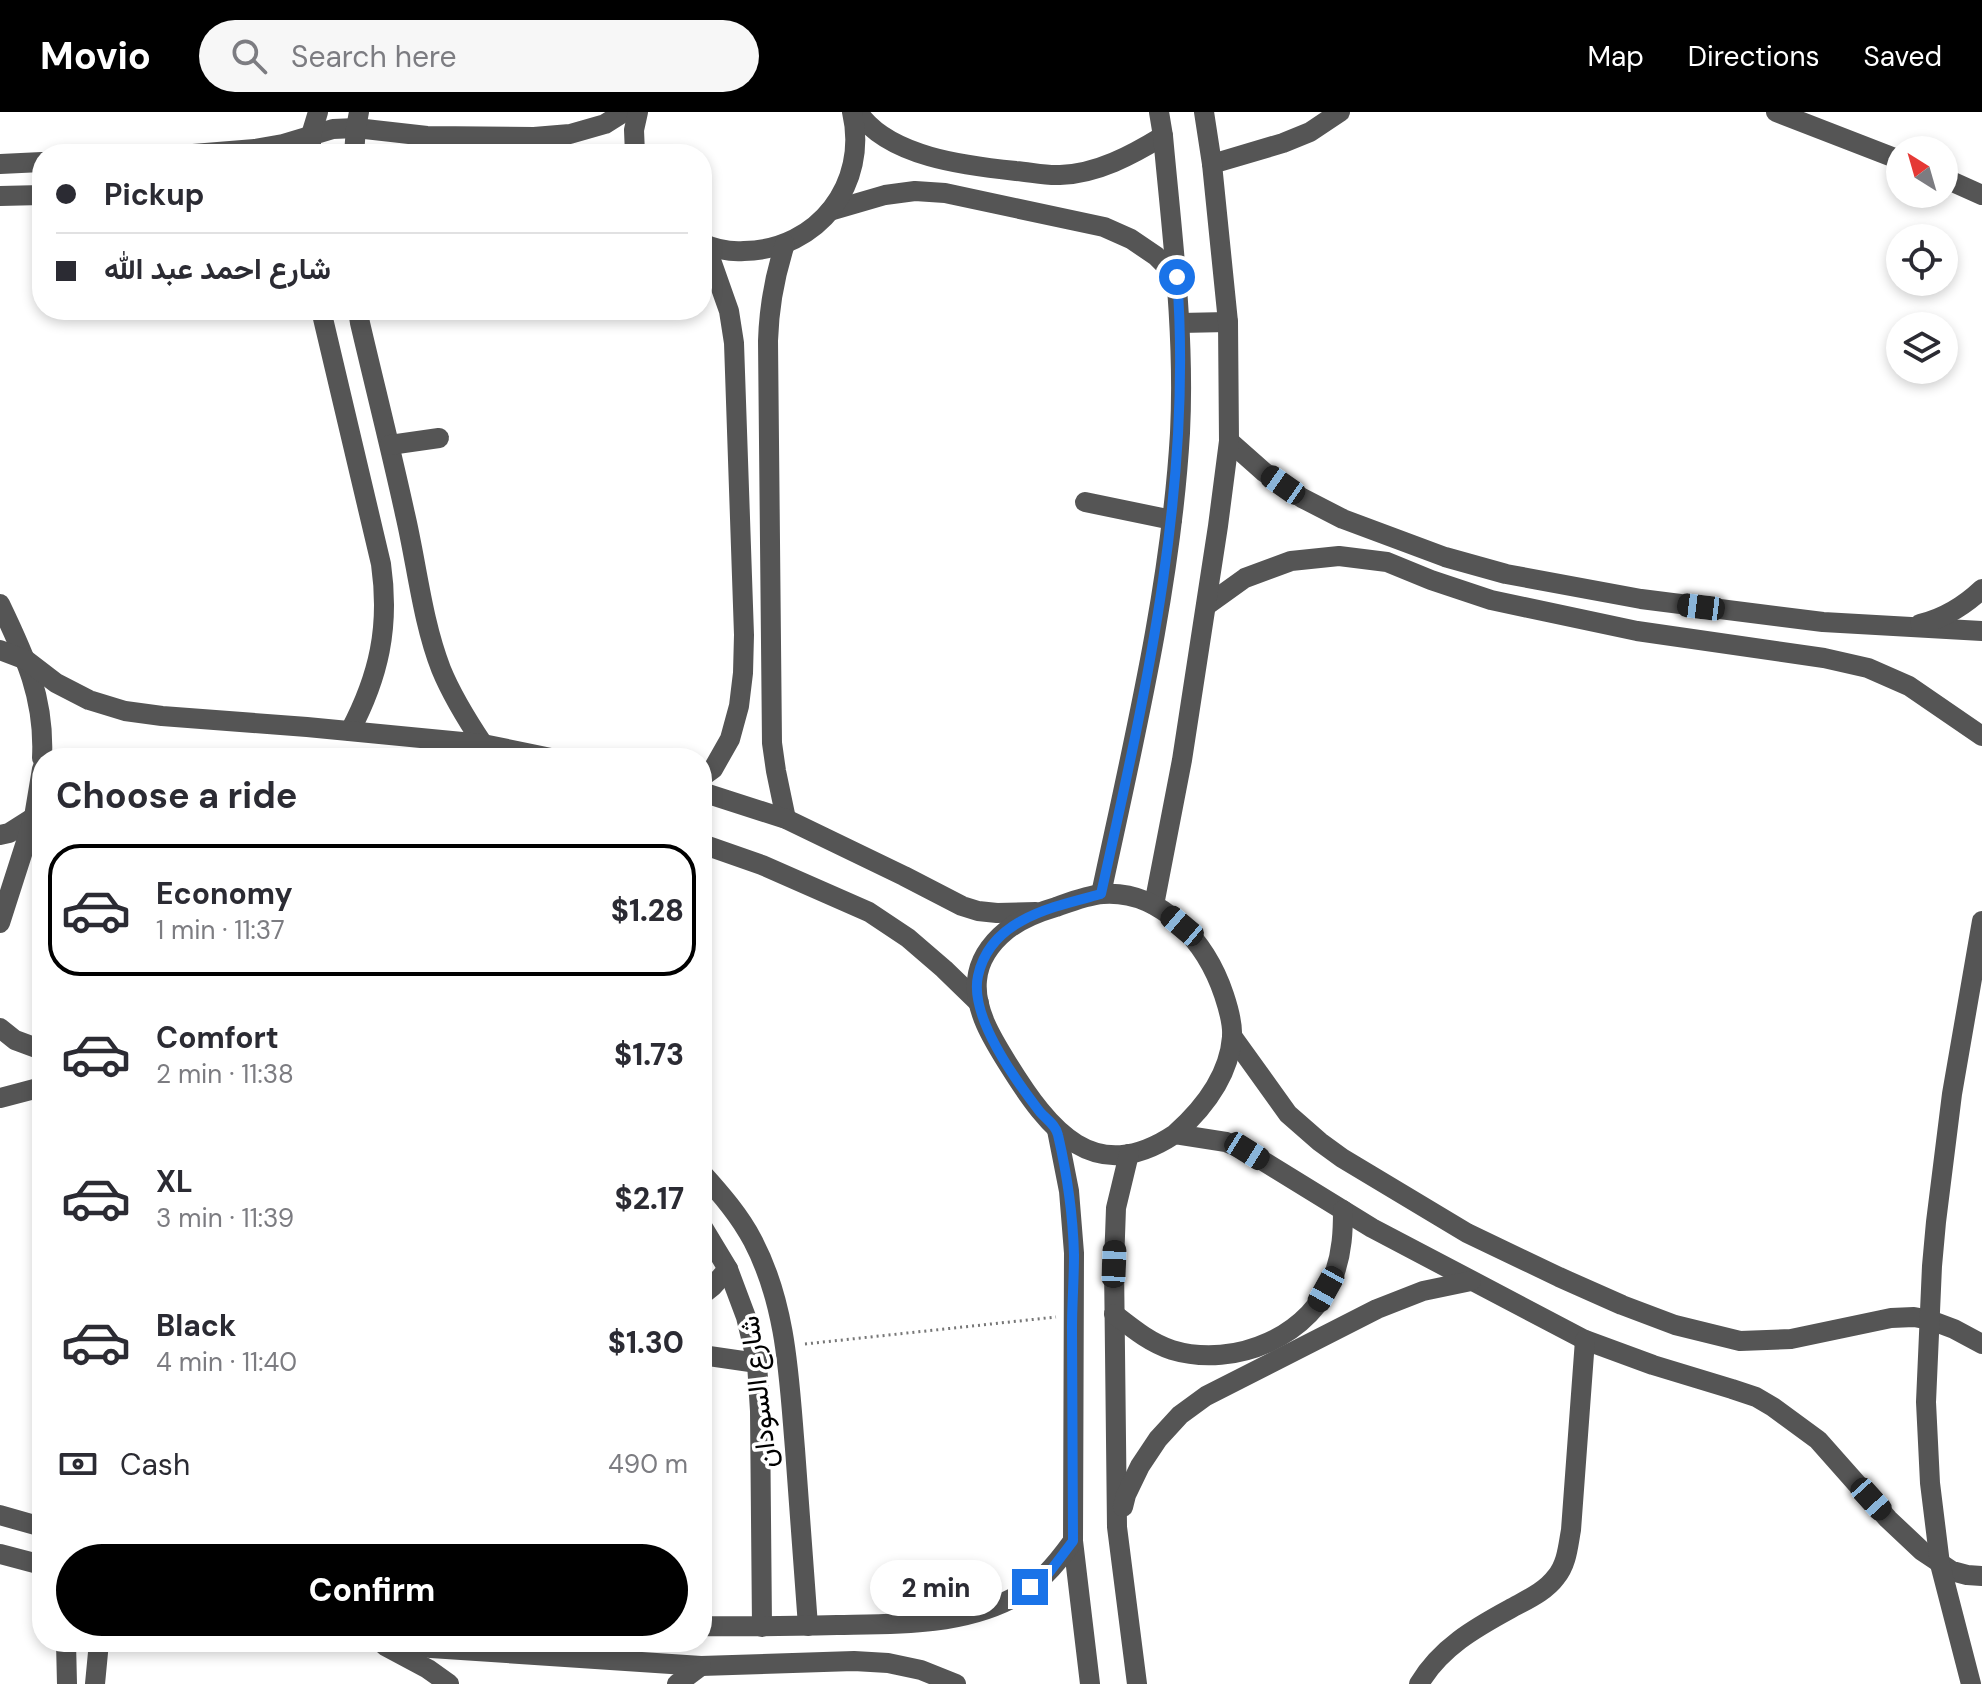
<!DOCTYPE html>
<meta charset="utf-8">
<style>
body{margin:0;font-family:"DM Sans",Vazirmatn,sans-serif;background:#f7f7f7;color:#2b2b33;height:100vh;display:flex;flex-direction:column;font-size:30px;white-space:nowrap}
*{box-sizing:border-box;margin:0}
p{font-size:26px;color:#7c7c81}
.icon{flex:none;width:44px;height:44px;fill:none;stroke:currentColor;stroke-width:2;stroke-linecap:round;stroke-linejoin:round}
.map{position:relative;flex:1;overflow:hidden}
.side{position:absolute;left:32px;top:636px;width:680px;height:904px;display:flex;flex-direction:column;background:#fff;border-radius:32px;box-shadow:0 4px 12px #0003}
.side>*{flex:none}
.top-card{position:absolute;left:32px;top:32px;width:680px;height:176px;border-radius:32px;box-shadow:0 4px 12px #0003;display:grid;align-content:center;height:176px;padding:0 24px;background:#fff}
.needle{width:52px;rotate:323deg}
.buttons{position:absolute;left:1886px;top:24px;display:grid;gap:16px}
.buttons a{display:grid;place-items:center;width:72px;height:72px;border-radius:50%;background:#fff;box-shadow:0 4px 12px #0003;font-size:40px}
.end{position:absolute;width:36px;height:36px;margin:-18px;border:10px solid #1a73e8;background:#fff;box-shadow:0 0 0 4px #fff}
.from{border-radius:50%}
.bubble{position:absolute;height:56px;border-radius:28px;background:#fff;box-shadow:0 4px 12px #0003;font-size:26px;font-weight:800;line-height:56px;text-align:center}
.car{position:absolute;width:24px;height:48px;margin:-24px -12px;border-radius:10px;box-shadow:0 0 6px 2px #0007;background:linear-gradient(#222 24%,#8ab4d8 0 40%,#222 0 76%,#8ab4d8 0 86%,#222 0)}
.top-card b{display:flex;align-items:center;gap:28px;height:76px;font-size:30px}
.top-card b+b{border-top:2px solid #e1e1e2}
.top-card i{width:20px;height:20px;background:#2b2b33}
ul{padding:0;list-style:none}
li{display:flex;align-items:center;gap:24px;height:132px;margin:0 16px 12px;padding:0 8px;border:4px solid transparent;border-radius:32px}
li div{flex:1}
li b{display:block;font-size:30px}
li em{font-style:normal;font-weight:800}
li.on{border-color:#000}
li>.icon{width:72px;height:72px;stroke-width:1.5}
h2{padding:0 24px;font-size:36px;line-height:96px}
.pay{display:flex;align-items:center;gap:20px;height:88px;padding:0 24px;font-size:30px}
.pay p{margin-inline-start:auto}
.primary-button{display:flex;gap:16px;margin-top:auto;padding:16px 24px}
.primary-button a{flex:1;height:92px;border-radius:48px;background:#000;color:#fff;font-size:32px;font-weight:800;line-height:92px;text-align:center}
header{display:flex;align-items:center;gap:48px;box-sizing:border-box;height:112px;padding:0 40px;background:#000;color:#fff}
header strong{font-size:38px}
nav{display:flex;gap:44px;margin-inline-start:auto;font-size:28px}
.search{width:560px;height:72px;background:#f7f7f7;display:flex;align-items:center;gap:20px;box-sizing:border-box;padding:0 28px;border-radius:44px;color:#7c7c81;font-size:30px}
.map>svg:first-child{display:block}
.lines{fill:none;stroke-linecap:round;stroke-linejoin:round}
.path{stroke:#777;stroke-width:3;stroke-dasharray:2 4;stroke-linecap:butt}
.minor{stroke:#555;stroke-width:20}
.route{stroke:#1a73e8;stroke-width:10}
.labels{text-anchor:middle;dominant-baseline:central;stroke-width:7;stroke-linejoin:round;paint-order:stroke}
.street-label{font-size:28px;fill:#000;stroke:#fff}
</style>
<header>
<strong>Movio</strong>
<div class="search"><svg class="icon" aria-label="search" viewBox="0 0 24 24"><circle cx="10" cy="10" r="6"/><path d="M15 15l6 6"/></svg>Search here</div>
<nav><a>Map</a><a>Directions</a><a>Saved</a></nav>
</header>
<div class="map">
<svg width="1982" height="1572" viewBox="0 0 1982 1572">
<rect width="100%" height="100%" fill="#fff"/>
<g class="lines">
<!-- path -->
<path class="path" d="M805,1232L1056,1205"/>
<!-- minor -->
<g class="minor">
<path d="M858,0C888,45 967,54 1016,59C1030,60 1046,64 1060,63C1097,62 1132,43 1163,24"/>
<path d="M1776,0L1900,48"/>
<path d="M193,42L255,37L283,32L333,17L356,16L427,24L534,25L570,22L605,12L624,0"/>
<path d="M311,42V23L318,0"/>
<path d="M354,42L356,16L359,0"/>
<path d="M635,42L634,18L638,0"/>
<path d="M0,52L42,50"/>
<path d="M1212,52L1283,31L1310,20L1340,0"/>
<path d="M1944,66L1982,83"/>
<path d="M0,84L42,83"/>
<path d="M830,99L885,83L915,79L945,81L1104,115L1131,127L1156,144L1177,165"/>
<path d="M702,131C715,137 730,140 744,139C818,138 869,72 852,0"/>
<path d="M785,132C774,166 769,194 768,229L772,631L776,659L786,707"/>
<path d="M321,198L381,452C390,515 379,564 350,619"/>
<path d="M358,198L360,211C375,275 391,338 405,402C417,453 422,508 441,557C452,584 467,608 483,632"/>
<path d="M1180,211L1228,210"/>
<path d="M1229,329L1264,360L1302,386L1343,407L1445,445L1506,462L1641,487L1823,510L1982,519"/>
<path d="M390,333L439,326"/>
<path d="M1085,390L1172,408"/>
<path d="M0,492C25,544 45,586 42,646"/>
<path d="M1206,494L1245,466L1291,449L1339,444L1387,450L1431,468L1491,488L1637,519L1824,546L1868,556L1909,574L1982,624"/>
<path d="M1920,512C1945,506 1964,494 1982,477"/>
<path d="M0,538L26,548L56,571L89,588L125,599L162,604L307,615L483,632L551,646"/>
<path d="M702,665L713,657L730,627L739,594L743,561L744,523L734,231L729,199L706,134"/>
<path d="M702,680L786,707L904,764L962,794L978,799L997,801L1036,800"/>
<path d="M0,723L9,721L39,702"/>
<path d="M702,732L762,753L869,800L908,826L944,857L979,891"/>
<path d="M1101,782C1133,632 1171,475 1180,321C1185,221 1172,123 1163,24L1159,0"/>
<path d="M1154,793L1182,648L1218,414L1229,329L1228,210L1212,52L1204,0"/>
<path d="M0,811L34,705L42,657"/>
<path d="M0,916L15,928L42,938"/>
<path d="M1232,924L1288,1002L1320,1030L1342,1046L1467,1121L1559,1165L1622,1193L1675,1213L1740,1229L1791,1227L1891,1206L1914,1205L1930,1208L1954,1217L1982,1232"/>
<path d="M0,986L42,975"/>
<path d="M1057,1018L1069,1079L1074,1141L1073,1429L1090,1572"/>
<path d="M1175,1022C1203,997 1229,964 1232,925C1233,912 1228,895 1224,883C1207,832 1163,778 1103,782C1088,783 1070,790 1056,795C1039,800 1021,807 1007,818C991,831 979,847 977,868C974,898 993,928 1008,952C1049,1018 1094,1076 1175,1022L1226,1030L1247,1039L1372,1116L1585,1228L1653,1253L1732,1277L1756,1285L1773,1295L1818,1328L1888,1407L1922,1439L1952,1459L1967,1463L1982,1464"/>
<path d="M1129,1042L1116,1096L1114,1152L1117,1415L1137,1572"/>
<path d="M702,1061C721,1082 740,1104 753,1129C787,1194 789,1267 795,1337C799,1396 804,1455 808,1514"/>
<path d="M702,1114L728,1157L746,1205L757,1251L760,1299L762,1515"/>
<path d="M702,1183L712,1175L728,1157"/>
<path d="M1114,1202C1132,1216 1150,1231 1172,1238C1235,1257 1313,1224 1335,1160C1342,1139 1343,1120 1343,1098"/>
<path d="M702,1243L757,1251"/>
<path d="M1123,1395L1126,1383L1140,1354L1158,1327L1180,1303L1206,1284L1377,1197L1423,1179L1471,1169"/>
<path d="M0,1403L42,1415"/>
<path d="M0,1442L42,1453"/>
<path d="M702,1514C747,1515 792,1514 837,1513C894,1512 958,1514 1011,1487C1040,1472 1054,1455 1073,1429"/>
<path d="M66,1530L67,1572"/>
<path d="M390,1530L431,1536L701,1554L854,1549L888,1551L921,1558L956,1572"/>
<path d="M385,1534L428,1557L449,1572"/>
<path d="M95,1572L99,1530"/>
<path d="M677,1572L701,1554"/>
<path d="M1419,1572C1440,1536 1475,1516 1510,1497C1526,1488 1545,1480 1556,1465C1567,1452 1568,1434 1571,1418L1585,1228"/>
<path d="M1971,1572L1940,1452L1930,1371L1926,1290L1932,1154L1936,1110L1952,982L1982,809"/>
</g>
</g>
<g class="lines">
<!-- route -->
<path class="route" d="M1030,1475L1048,1462L1073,1429C1072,1358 1072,1287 1072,1216C1072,1192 1074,1168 1074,1143C1073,1104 1067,1062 1058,1023C1056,1013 1046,1007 1040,1000C1016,969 969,904 978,864C990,807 1053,795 1101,782C1146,579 1193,374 1177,165"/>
</g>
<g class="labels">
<!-- street labels -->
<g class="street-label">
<text transform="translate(758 1280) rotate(-97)">شارع السودان</text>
</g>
</g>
</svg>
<div class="buttons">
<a><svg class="needle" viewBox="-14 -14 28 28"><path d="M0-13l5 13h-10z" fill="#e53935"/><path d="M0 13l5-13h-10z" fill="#7c7c81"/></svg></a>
<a><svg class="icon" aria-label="locate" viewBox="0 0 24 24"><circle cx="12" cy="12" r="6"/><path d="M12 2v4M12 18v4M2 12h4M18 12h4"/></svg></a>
<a><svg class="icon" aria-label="layers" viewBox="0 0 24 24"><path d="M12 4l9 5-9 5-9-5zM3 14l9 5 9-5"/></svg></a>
</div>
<i class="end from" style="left:1177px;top:165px"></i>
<i class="end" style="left:1030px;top:1475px"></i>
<div class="bubble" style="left:870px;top:1448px;width:132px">2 min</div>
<i class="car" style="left:1283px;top:373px;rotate:305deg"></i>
<i class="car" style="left:1701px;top:495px;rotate:277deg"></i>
<i class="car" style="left:1182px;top:814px;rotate:310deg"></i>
<i class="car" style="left:1247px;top:1039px;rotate:122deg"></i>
<i class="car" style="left:1114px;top:1152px;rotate:2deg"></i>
<i class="car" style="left:1326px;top:1177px;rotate:209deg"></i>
<i class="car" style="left:1871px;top:1387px;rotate:138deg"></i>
<div class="top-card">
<b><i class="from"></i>Pickup</b>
<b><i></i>شارع احمد عبد الله</b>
</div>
<section class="side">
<h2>Choose a ride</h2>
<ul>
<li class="on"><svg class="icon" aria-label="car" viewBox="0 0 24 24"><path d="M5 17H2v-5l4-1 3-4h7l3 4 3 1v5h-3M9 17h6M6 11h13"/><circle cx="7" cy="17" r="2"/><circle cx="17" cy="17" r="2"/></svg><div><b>Economy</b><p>1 min · 11:37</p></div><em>$1.28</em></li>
<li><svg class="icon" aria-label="car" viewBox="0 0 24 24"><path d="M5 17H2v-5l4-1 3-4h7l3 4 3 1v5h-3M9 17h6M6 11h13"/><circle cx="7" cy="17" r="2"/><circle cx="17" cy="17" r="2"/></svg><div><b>Comfort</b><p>2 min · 11:38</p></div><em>$1.73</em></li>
<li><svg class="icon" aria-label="car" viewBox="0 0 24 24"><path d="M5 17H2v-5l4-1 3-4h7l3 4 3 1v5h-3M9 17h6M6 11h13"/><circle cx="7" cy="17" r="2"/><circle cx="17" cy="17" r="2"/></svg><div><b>XL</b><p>3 min · 11:39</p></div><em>$2.17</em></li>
<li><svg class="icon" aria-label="car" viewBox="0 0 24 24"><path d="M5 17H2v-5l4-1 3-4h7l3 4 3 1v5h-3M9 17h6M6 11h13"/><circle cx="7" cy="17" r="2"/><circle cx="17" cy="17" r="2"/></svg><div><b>Black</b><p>4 min · 11:40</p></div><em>$1.30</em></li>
</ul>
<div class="pay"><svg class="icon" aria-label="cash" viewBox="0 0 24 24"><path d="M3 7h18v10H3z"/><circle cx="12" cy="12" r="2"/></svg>Cash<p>490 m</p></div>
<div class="primary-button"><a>Confirm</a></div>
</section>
</div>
